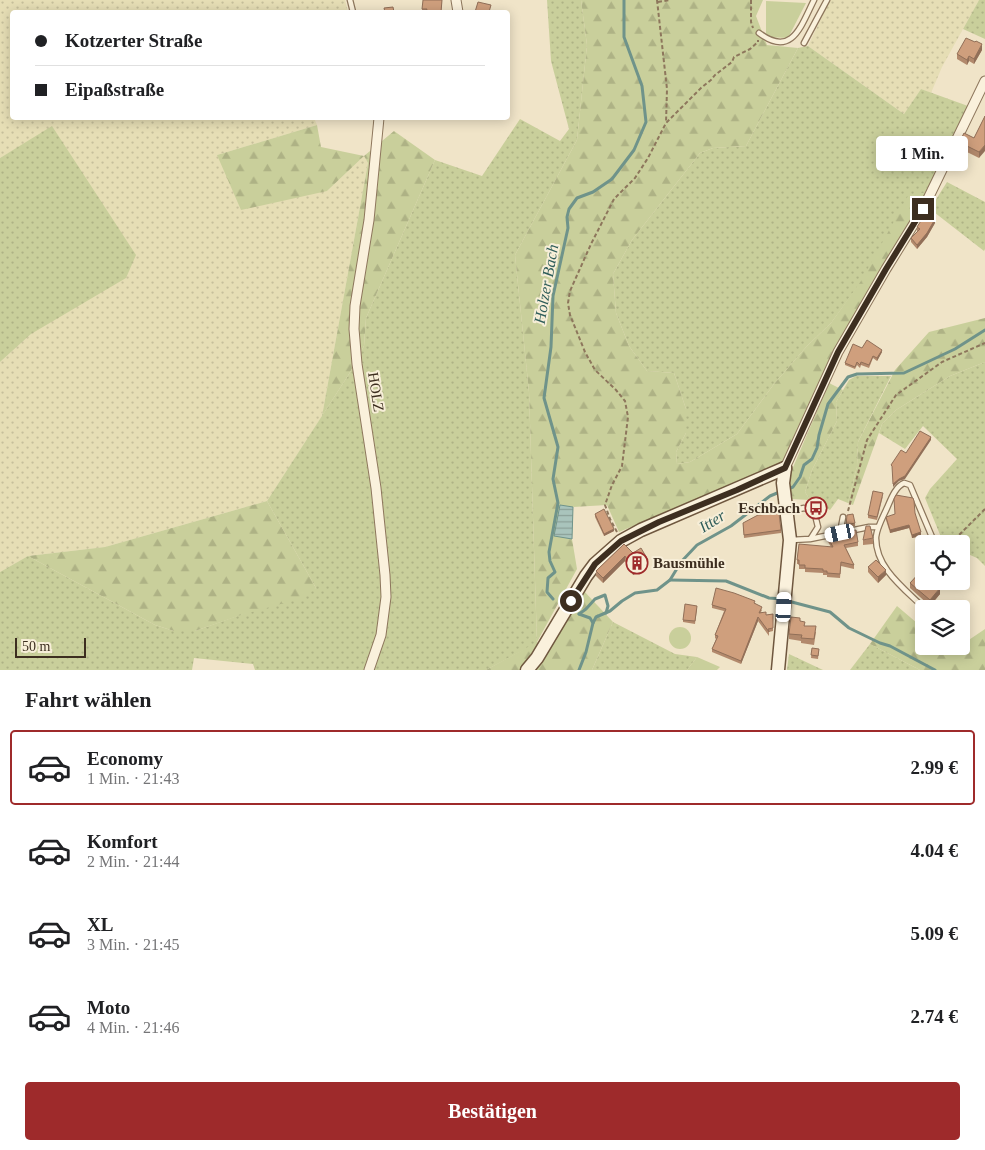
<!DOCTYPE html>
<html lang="de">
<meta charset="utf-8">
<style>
body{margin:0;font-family:"Times New Roman",serif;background:#f6f6f6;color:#202124;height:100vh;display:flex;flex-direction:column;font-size:19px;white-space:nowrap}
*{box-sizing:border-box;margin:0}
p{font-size:16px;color:#757577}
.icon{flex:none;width:28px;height:28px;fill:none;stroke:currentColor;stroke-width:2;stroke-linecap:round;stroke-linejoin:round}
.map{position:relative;height:670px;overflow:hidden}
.sheet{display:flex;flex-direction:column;background:#fff;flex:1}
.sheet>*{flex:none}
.guide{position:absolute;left:10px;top:10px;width:500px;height:110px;border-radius:5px;box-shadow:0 2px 12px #0003;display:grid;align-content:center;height:110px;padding:0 25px;background:#fff}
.tools{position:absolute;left:915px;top:535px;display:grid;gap:10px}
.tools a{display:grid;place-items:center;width:55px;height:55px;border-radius:5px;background:#fff;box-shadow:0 2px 12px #0003;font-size:25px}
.scale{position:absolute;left:15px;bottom:12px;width:71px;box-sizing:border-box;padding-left:5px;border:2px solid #3d2e20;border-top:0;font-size:14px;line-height:18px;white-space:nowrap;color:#3d2e20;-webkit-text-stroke:4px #f7eed8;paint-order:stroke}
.end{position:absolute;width:22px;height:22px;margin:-11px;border:6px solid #3d2e20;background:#fff;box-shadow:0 0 0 2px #fff}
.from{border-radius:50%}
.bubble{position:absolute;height:35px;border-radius:5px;background:#fff;box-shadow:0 2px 12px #0003;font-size:16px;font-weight:800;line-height:35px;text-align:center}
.car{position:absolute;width:15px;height:30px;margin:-15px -8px;border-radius:6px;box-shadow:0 0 4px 1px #0007;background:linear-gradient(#fff 24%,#345 0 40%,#fff 0 76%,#345 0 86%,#fff 0)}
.guide b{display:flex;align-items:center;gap:18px;height:48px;font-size:19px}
.guide b+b{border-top:1px solid #e0e0e0}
.guide i{width:12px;height:12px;background:#202124}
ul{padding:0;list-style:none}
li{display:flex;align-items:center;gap:15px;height:75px;margin:0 10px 8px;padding:0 15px;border:2px solid transparent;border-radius:5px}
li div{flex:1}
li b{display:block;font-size:19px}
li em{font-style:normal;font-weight:800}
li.on{border-color:#9e2a2b}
li>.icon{width:45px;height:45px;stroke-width:1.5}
h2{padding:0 25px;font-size:22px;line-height:60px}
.button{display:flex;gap:10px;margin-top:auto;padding:10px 25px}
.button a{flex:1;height:58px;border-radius:5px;background:#9e2a2b;color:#fff;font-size:20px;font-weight:800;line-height:58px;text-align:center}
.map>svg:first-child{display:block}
.farmland{fill:url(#farmland-dots)}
.grass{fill:url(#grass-dots)}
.forest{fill:url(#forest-firs)}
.green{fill:#c9cf9b}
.water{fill:url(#water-rules);stroke:#6f938a}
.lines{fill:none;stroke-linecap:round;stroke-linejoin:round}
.stream{stroke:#6f938a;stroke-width:3}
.lane-casing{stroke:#8d765c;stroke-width:7}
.street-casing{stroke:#8d765c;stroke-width:11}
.secondary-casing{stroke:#6f573f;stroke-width:15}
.path{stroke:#8d765c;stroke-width:2;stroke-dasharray:4 2.5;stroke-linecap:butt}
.lane{stroke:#faf1dc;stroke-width:4.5}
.street{stroke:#faf1dc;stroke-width:9}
.secondary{stroke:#faf1dc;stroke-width:12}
.wall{fill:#b2896c}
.shaded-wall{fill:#916f58}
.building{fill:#cf9f7d;stroke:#916f58}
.route{stroke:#3d2e20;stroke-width:6}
.labels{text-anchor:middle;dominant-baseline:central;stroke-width:4;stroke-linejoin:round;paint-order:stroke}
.street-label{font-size:15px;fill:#3d2e20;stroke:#f7eed8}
.poi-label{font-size:15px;font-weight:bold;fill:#3d2e20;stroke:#f7eed8;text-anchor:end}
.water-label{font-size:16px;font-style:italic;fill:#2f5d5a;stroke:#f7eed8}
</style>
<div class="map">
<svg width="985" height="670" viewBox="0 0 985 670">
<defs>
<pattern id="farmland-dots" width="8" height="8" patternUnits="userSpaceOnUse" patternTransform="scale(1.25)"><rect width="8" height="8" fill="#e6deb5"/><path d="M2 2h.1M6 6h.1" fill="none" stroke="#c6bf9b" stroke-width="1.8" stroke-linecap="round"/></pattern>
<pattern id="grass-dots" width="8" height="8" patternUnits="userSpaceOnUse" patternTransform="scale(1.25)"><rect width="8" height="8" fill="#c9cf9b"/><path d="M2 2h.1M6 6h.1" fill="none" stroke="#aeb285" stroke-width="1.8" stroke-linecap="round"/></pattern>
<pattern id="forest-firs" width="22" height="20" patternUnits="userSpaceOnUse" patternTransform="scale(1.25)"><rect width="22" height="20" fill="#c9cf9b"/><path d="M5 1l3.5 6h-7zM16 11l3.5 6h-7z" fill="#aeb285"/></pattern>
<pattern id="water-rules" width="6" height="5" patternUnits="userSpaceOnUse" patternTransform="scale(1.25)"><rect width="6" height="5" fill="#a9c4bc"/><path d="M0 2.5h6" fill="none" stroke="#8ba098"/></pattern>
</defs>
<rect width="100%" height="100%" fill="#f0e4c8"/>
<!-- farmland -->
<g class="farmland">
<path d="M0,0H345L348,12H12V118H314L317,125L217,155L327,191L364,156L368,163L322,416L267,501L105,547L28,556L0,572V362L31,334L53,127L0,158Z"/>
<path d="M830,0H979L942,67L931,93L921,89L904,114L808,46Z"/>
</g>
<!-- grass -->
<g class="grass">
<path d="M547,0H581L587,45L577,140L515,255L529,392L537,643L486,670H255L253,664L194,658L192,670H0V572L28,556L155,625L174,631H195L316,588L267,501L349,374L364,346L366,318L435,160L482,176L520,119L560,141L569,129L551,61Z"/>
<path d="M979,0H985V39L963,29Z"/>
<path d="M808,46L904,114L921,89L968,106L927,192L831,323L807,346L774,384L737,434L690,462L677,464L676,452L686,433V409L674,373L647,371L629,346L616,313L613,274L632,240L700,153L713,148L746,146L798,48Z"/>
<path d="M52,126L136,255L126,278L31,334L0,362V158Z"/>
<path d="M947,182L985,202V249L984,251L930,209Z"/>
<path d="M985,362V566L977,558L961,551V544H946L943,542L925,498L930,489L957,459L923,426L905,449L879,433L882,424L896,410L950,376Z"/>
<path d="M856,376H891L858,442L857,466L848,503L838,499L830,510L810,500L805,492L812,470L837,421L836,402L849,380Z"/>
<path d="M613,622L675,654L697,657L687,670H592Z"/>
<path d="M870,644L920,670H850Z"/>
<path d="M789,654L823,670H787Z"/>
</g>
<!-- forest -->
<g class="forest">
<path d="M581,0H763L756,16L767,45L798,48L746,146L713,148L700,153L632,240L613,274L616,313L629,346L647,371L674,373L686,409V433L676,452L677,464L690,462L737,434L774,384L807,346L831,323L861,281L908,196L927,192L836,348L783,463L619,532L607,505L573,507L572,539L577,569L537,642L547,650L583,590L613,622L592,670H486L537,642L529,392L515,255L577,140L587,45Z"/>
<path d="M317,125L321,147L364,156L394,131L435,160L366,318L364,346L349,374L322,416L368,163L364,156L327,191L241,210L217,155Z"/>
<path d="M985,318V362L950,376L896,410L882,424L853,505L848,503L857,466L858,442L895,370L929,332Z"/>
<path d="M829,383L843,390L836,402L837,421L812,470L805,492L810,500L792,499L788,479Z"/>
<path d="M267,501L316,588L302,598L241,615L195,631H174L155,625L28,556L105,547Z"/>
<path d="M897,606L924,629V646H943L951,652L985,629V670H920L870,644Z"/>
</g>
<!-- green -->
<g class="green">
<path d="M766,1L806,3L788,38L766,37Z"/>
<circle cx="680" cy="638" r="11"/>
<path d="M697,657L720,667L717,670H687Z"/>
</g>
<!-- water -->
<path class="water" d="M560,505L573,507L572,539L554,536Z"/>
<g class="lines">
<!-- stream -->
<g class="stream">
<path d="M788,489L793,487L800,477L804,465L812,459L817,448L819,435L828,404L848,377L857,374L904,373L955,349L985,330"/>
<path d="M670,580L726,581L769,598L782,599"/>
<path d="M553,599L547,592L548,578L555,572L550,561L549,552L558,503L553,479L558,447L544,398L551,347L553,296L568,228L567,217L569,209L577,198L593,192L612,179L634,150L646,122L642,86L624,37V0"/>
<path d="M788,601L830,612L849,628L880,643L890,646L935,670"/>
<path d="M579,614L586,609L595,599L605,595L608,606L606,613"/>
<path d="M579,614L590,618L593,623"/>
<path d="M579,670L586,652L593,623L596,617L610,611L622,601L635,593L657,590L670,580L681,562L697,545L731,526L770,496L782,491"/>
</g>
<!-- lane casing -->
<g class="lane-casing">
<g id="lane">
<path d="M350,0L353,12"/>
<path d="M759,33C792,58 801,26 814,0"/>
<path d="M804,43L827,0"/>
<path d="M789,511L804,508L814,511L818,527L811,538"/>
<path d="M840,533L843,517"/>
<path d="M791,540L810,539L869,527H878"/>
<path d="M925,609C905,589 875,568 876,537C877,527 883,517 887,508C891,499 895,487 904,483L910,485L935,544"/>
</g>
</g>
<!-- street casing -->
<g class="street-casing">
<g id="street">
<path d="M456,0L458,12"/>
<path d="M785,468L838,352L886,269L923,209L985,81"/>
<path d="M369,670L381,635L386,597L385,575L376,488L357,364L354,329L355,306L369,220L379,118"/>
</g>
</g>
<!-- secondary casing -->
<g class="secondary-casing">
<g id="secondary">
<path d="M527,670L537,658L586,576L595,564L621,541L641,530L785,468"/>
<path d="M778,670L790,540L783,483L785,468"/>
</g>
</g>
<!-- path -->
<g class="path">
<path d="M657,0L667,89L666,123"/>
<path d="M751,0V22L753,28"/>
<path d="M658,2L670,0"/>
<path d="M848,511L867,440L896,395L942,362L985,343"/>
<path d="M617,532L610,519L605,505L612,485L622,466L628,417L625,401L616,390L595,370L585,352L570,315L568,303L570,291L591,244L614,199L635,178L648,158L666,123L701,88L711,80L715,75L732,62L734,57L750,49L758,42V40"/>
<path d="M950,544L985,509"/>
</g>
<!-- lane -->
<use href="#lane" class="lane"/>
<!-- street -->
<use href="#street" class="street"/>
<!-- secondary -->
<use href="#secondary" class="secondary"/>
</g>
<!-- wall -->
<g class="wall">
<path d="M442,0L441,12H422V9Z"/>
<path d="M982,50L974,64L969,61L967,65L957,59V54Z"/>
<path d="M985,116L979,158L967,152L962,166L952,163V157L974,138Z"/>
<path d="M935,223L927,237L917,249L911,242V238L918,231H917V227Z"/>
<path d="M862,348L882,352L877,361L873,358L869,368L861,365L860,368L857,365L855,369L845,365V363Z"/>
<path d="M883,496L877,520L868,518V515Z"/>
<path d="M915,513L921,536L912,538L909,528L890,533L886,520V517Z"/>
<path d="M595,514L614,531L604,536L595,517Z"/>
<path d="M847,515L855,523V526L846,528Z"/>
<path d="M743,523L781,530V533L744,538Z"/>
<path d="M827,536L858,542V546L846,548L854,565V569L841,566L840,578L827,577V575H823V573L805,572V569H799V564H797V560L831,547L827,540Z"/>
<path d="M873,538V544L863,545V540Z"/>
<path d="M624,544L633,553L648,566L633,575L625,561L603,583L596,576V571Z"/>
<path d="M868,567L886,575L878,583L868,572Z"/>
<path d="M910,583L940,594L930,606L910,588Z"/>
<path d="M755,603L762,610L761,612L766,615L773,614V631L769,632V636L758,621L741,664L712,652V649L716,639L715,638V635L724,611L712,608V605Z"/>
<path d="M697,609L695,624L683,622V620Z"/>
<path d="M800,621L805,626L816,632L814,645L801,643V641L789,639V634Z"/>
<path d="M812,648L819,649L818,659L811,658Z"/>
</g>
<!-- shaded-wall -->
<g class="shaded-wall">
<path d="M982,44V50L974,64V59Z"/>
<path d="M969,56V61L967,65V60Z"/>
<path d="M985,145V151L979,158V152Z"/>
<path d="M967,146V152L962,166V160Z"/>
<path d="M935,219V223L927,237L917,249V245Z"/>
<path d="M882,350V352L877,361V358Z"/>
<path d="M931,437V440L905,479L899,481L893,487V484Z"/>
<path d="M909,525V528L890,533V530Z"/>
<path d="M614,529V531L604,536V534Z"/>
<path d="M921,532V536L912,538V535Z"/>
<path d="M625,556V561L603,583V578Z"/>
<path d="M648,560V566L633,575V569Z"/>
<path d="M886,570V575L878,583V577Z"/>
<path d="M940,588V594L930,606V600Z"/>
<path d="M758,617V621L741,664V661Z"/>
</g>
<!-- building -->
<g class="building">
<path d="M423,0H442L441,12H426L427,9H422Z"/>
<path d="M478,2L491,5L489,12H475Z"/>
<path d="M393,7L394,12H385L384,8Z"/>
<path d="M966,38L975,42L976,41L982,44L974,59L969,56L967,60L957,54Z"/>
<path d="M985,116V145L979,152L967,146L962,160L952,157L964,133L974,138Z"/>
<path d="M924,216L930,220L932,217L935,219L927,233L917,245L911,238L920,229L917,227Z"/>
<path d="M867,340L882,350L877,358L873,356L869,365L861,362L860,365L857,362L855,367L845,363L853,344L862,348Z"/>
<path d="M920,431L931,437L905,476L899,479L893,484L892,466L891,465L901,450L906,453Z"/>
<path d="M873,491L883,493L877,517L868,515Z"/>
<path d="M896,495L913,498L914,501L915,513L921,532L912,535L909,525L890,530L886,517L895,514L894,499Z"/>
<path d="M604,509L614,529L604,534L595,514Z"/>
<path d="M779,513L781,530L744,535L743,523L758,515Z"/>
<path d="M853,514L855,523L846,525L847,515Z"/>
<path d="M866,526H870L873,538L863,540Z"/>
<path d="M856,530L858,542L844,545L854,565L841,562L840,574L827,573V571H823V569L805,568V565H799V560H797L799,544L833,547L827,536Z"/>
<path d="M922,538L931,543V544H924V546Z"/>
<path d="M624,544L633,553L641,548L648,560L633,569L625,556L603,578L596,571Z"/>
<path d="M876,560L886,570L878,577L868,567Z"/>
<path d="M921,571L924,574V581H932L940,588L930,600L910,583Z"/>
<path d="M716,588L734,593L755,601L754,603L762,607L759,613L766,612V615L773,614V628L768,629L769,632L758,617L741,661L712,649L718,636L715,635L726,609L712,605Z"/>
<path d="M685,604L697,606L695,621L683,620Z"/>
<path d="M941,606L945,609H938Z"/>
<path d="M791,617L800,618V621L805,622L804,626H816L814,639L801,638L802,635L789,634Z"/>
<path d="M812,648L819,649L818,656L811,655Z"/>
</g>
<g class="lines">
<!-- route -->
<path class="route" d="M571,601L595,564L621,541L659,522L737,490L785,468L838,352L886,269L923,209"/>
</g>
<!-- icons -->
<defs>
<g id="bus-ring" transform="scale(1.125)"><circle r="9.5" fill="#f7eed8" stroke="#9e2a2b" stroke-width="1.5"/><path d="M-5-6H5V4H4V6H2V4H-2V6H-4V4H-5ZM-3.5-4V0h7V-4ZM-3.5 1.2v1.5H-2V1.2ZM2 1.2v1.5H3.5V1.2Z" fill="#9e2a2b"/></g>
<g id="building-ring" transform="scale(1.125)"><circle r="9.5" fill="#f7eed8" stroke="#9e2a2b" stroke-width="1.5"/><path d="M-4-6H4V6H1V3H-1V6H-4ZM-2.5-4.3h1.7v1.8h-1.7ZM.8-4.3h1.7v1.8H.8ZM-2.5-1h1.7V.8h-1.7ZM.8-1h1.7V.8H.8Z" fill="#9e2a2b"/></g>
</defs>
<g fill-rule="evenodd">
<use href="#bus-ring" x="816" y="508"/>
<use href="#building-ring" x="637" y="563"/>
</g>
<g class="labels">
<!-- street labels -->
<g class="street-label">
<text transform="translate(376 392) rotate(81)">HOLZ</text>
</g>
<!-- poi labels -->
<g class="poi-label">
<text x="800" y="508">Eschbach</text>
<text x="653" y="563" text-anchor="start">Bausmühle</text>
</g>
<!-- water labels -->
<g class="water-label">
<text transform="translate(546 284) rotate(-80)">Holzer Bach</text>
<text transform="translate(712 521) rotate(-32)">Itter</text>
</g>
</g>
</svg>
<div class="tools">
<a><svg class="icon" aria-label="locate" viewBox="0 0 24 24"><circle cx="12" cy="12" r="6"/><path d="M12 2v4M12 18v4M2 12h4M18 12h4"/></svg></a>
<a><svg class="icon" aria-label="layers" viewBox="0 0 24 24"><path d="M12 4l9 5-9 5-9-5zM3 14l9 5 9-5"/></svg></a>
</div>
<div class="scale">50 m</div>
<i class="end from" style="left:571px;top:601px"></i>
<i class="end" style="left:923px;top:209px"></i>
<div class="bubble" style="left:876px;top:136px;width:92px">1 Min.</div>
<i class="car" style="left:840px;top:533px;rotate:258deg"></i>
<i class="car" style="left:784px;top:607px;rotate:3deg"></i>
<div class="guide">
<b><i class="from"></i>Kotzerter Straße</b>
<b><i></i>Eipaßstraße</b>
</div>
</div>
<section class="sheet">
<h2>Fahrt wählen</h2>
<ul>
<li class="on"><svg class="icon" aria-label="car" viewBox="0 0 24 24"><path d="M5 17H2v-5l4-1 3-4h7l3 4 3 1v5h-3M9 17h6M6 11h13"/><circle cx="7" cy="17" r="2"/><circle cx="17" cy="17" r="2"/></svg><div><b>Economy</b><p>1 Min. · 21:43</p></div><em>2.99 €</em></li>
<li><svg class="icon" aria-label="car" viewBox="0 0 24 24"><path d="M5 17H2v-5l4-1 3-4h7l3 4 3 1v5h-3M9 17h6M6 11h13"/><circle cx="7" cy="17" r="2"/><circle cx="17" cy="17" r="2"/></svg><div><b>Komfort</b><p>2 Min. · 21:44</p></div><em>4.04 €</em></li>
<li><svg class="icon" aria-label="car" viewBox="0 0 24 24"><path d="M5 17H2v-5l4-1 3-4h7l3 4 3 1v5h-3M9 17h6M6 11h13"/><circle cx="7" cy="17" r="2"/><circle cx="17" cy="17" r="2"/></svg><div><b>XL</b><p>3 Min. · 21:45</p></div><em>5.09 €</em></li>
<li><svg class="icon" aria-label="car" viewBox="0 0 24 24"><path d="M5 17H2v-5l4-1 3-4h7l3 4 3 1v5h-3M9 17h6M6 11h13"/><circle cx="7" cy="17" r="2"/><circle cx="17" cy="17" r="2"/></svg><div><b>Moto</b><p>4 Min. · 21:46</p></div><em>2.74 €</em></li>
</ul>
<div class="button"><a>Bestätigen</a></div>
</section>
